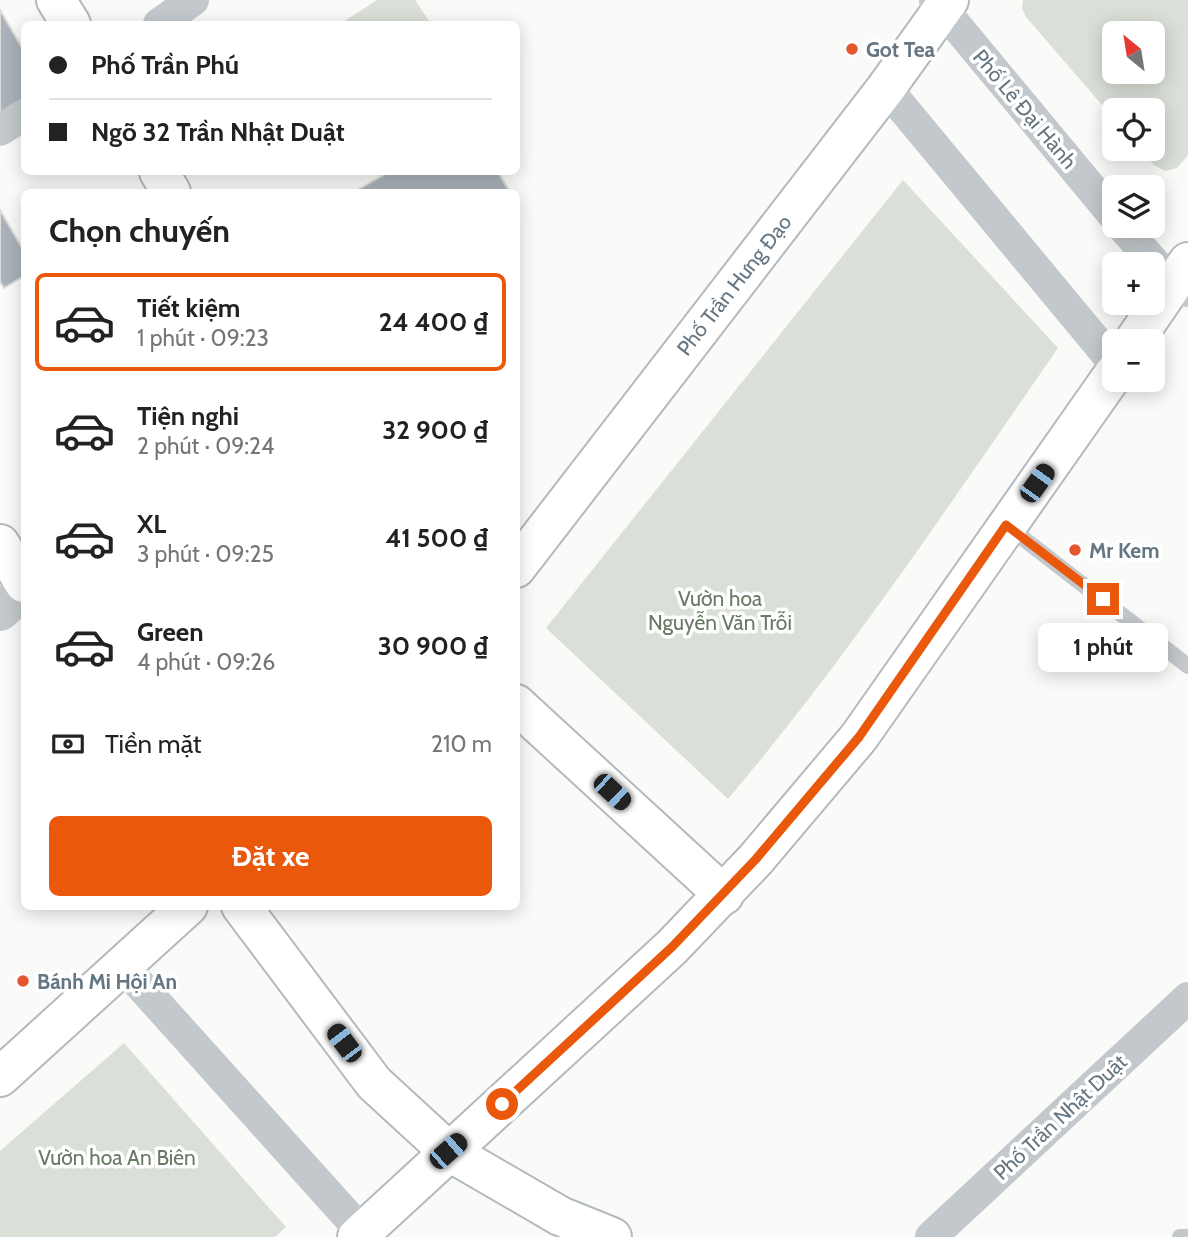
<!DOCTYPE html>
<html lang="vi">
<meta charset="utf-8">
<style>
body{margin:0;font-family:Cabin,sans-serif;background:#f2f2f2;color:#222;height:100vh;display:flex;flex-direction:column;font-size:26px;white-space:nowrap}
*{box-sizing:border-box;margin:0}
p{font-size:23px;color:#767676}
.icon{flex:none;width:38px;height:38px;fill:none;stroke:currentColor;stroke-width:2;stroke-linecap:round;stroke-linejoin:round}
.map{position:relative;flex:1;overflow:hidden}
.sheet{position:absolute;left:21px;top:189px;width:499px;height:721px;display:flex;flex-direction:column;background:#fff;border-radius:10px;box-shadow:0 4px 18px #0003}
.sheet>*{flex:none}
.banner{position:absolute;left:21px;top:21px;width:499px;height:154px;border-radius:10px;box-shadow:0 4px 18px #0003;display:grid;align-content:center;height:154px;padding:0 28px;background:#fff}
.needle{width:46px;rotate:330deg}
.fabs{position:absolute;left:1102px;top:21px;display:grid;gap:14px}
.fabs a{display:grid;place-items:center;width:63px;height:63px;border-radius:10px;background:#fff;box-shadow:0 4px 18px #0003;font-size:35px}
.end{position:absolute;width:32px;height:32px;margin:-16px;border:9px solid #ea580c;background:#fff;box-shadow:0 0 0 4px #fff}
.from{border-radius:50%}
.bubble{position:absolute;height:49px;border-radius:10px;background:#fff;box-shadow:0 4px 18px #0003;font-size:23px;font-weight:800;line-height:49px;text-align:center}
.car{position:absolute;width:21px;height:42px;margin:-21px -10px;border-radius:9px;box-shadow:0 0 5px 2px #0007;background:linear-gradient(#222 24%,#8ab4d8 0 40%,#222 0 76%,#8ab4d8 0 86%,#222 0)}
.banner b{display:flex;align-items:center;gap:24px;height:66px;font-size:26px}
.banner b+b{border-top:2px solid #e0e0e0}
.banner i{width:18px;height:18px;background:#222}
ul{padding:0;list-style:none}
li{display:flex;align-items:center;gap:21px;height:98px;margin:0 14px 10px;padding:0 14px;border:4px solid transparent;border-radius:10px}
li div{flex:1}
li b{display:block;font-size:26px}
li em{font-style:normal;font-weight:800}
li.current{border-color:#ea580c}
li>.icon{width:63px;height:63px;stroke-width:1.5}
h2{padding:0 28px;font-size:32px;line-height:84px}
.pay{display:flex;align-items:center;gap:18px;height:77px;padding:0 28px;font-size:26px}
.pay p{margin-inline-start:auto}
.action{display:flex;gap:14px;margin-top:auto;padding:14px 28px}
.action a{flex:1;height:80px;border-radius:10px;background:#ea580c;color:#fff;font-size:28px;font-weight:800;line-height:80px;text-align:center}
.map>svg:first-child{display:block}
.green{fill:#dadfd7;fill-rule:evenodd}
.building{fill:#aab3b9;stroke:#dcdcda;stroke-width:2}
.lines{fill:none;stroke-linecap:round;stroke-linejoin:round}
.secondary-casing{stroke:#b3babf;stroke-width:42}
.service{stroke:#c3c8cc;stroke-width:16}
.minor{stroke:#c3c8cc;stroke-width:32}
.tertiary{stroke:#c3c8cc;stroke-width:38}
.secondary{stroke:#fff;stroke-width:38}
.route{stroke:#ea580c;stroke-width:9}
.poi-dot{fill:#e4572e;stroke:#fff;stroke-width:2.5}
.labels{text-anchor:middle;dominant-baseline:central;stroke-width:7;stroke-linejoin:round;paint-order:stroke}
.poi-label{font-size:21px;font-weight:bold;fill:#657683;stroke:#fff;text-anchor:start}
.street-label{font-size:21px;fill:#657683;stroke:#fff}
.park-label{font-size:21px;fill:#687a64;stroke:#fff}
</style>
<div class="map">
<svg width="1188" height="1237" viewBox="0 0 1188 1237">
<rect width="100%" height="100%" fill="#fafaf8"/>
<!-- green -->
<g class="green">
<path d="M377,0H415L431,24H340Z"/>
<path d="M1023,0H1188V155L1177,168L1165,171L1154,165L1140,149H1153V110H1115V120L1026,17L1022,8ZM1153,33V72H1115V33Z"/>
<path d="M903,180L1058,348C952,501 848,657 728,799L546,628Z"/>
<path d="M124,1043L286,1227L275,1237H0V1151Z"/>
</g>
<!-- building -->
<g class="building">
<path d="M0,10L24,51V105L0,118Z"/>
<path d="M389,172H498L510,192H354Z"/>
<path d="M0,210L24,251V276L4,288L0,282Z"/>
</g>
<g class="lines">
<!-- secondary casing -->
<g class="secondary-casing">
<g id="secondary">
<path d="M56,0L71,24"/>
<path d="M159,172L171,192"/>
<path d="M1134,341L1188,262"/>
<path d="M0,544L24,583"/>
<path d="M516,568L886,88L949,0"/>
<path d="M516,704L724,895"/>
<path d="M241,906L374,1083L448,1151L560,1216L612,1237"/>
<path d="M0,1077L188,906"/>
<path d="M357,1237L672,947L756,859L859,737L1115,372"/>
</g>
</g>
<!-- service -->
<g class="service">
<path d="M1007,526L1188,666"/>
<path d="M1180,1237H1188"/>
</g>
<!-- minor -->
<g class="minor">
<path d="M935,0L1115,217"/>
<path d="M159,24L193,0"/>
<path d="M886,88L1115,364"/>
<path d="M0,130L24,115"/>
<path d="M1122,226L1172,283L1188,291"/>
<path d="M123,966L362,1232"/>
<path d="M931,1237L1188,998"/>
</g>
<!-- tertiary -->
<path class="tertiary" d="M0,612L24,590"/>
<!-- secondary -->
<use href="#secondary" class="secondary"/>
</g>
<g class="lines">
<!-- route -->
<path class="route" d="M502,1104L672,947L756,859L859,737L1006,525L1103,599"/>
</g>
<!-- markers -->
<g class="poi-dot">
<circle cx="852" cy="49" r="7"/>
<circle cx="1075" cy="550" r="7"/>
<circle cx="23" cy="981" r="7"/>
</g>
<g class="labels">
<!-- poi labels -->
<g class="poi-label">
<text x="866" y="49">Got Tea</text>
<text x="1089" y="550">Mr Kem</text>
<text x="37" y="981">Bánh Mi Hội An</text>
</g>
<!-- street labels -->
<g class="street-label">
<text transform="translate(1025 109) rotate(50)">Phố Lê Đại Hành</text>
<text transform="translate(734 285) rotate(-52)">Phố Trần Hưng Đạo</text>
<text transform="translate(1060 1117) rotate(-43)">Phố Trần Nhật Duật</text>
</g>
<!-- park labels -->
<g class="park-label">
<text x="720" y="598">Vườn hoa<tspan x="720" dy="24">Nguyễn Văn Trỗi</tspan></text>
<text x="117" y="1157">Vườn hoa An Biên</text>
</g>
</g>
</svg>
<div class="fabs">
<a><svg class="needle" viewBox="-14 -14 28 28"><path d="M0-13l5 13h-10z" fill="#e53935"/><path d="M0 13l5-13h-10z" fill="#767676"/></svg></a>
<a><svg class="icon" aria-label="locate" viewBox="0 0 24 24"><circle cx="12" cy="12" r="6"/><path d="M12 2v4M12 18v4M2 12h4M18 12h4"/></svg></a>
<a><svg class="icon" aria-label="layers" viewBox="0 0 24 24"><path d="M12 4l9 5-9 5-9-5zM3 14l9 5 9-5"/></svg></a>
<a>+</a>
<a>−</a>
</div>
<i class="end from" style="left:502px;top:1104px"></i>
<i class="end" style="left:1103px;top:599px"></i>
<div class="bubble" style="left:1038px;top:623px;width:130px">1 phút</div>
<i class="car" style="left:1037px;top:483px;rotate:36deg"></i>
<i class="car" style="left:612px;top:792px;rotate:133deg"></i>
<i class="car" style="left:344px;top:1043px;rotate:323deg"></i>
<i class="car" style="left:448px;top:1151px;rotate:49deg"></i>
<div class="banner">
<b><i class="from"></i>Phố Trần Phú</b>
<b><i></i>Ngõ 32 Trần Nhật Duật</b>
</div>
<section class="sheet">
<h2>Chọn chuyến</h2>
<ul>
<li class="current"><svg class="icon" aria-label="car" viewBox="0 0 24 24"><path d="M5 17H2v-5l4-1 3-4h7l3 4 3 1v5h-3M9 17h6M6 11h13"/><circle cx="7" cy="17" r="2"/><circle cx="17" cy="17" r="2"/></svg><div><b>Tiết kiệm</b><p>1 phút · 09:23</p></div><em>24 400 ₫</em></li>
<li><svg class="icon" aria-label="car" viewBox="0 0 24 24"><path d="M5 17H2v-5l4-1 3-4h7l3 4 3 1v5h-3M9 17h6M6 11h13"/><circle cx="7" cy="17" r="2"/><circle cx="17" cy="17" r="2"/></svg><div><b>Tiện nghi</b><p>2 phút · 09:24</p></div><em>32 900 ₫</em></li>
<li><svg class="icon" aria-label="car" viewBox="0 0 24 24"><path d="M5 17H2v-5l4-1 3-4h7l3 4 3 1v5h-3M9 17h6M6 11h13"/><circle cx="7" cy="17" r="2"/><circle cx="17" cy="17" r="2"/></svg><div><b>XL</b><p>3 phút · 09:25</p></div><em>41 500 ₫</em></li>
<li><svg class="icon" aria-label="car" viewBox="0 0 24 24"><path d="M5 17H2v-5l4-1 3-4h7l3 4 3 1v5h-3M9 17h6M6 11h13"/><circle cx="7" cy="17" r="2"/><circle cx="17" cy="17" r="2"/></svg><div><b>Green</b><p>4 phút · 09:26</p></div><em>30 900 ₫</em></li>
</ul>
<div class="pay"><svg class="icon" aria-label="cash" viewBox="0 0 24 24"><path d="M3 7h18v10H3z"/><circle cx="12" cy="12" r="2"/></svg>Tiền mặt<p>210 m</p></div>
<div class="action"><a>Đặt xe</a></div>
</section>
</div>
